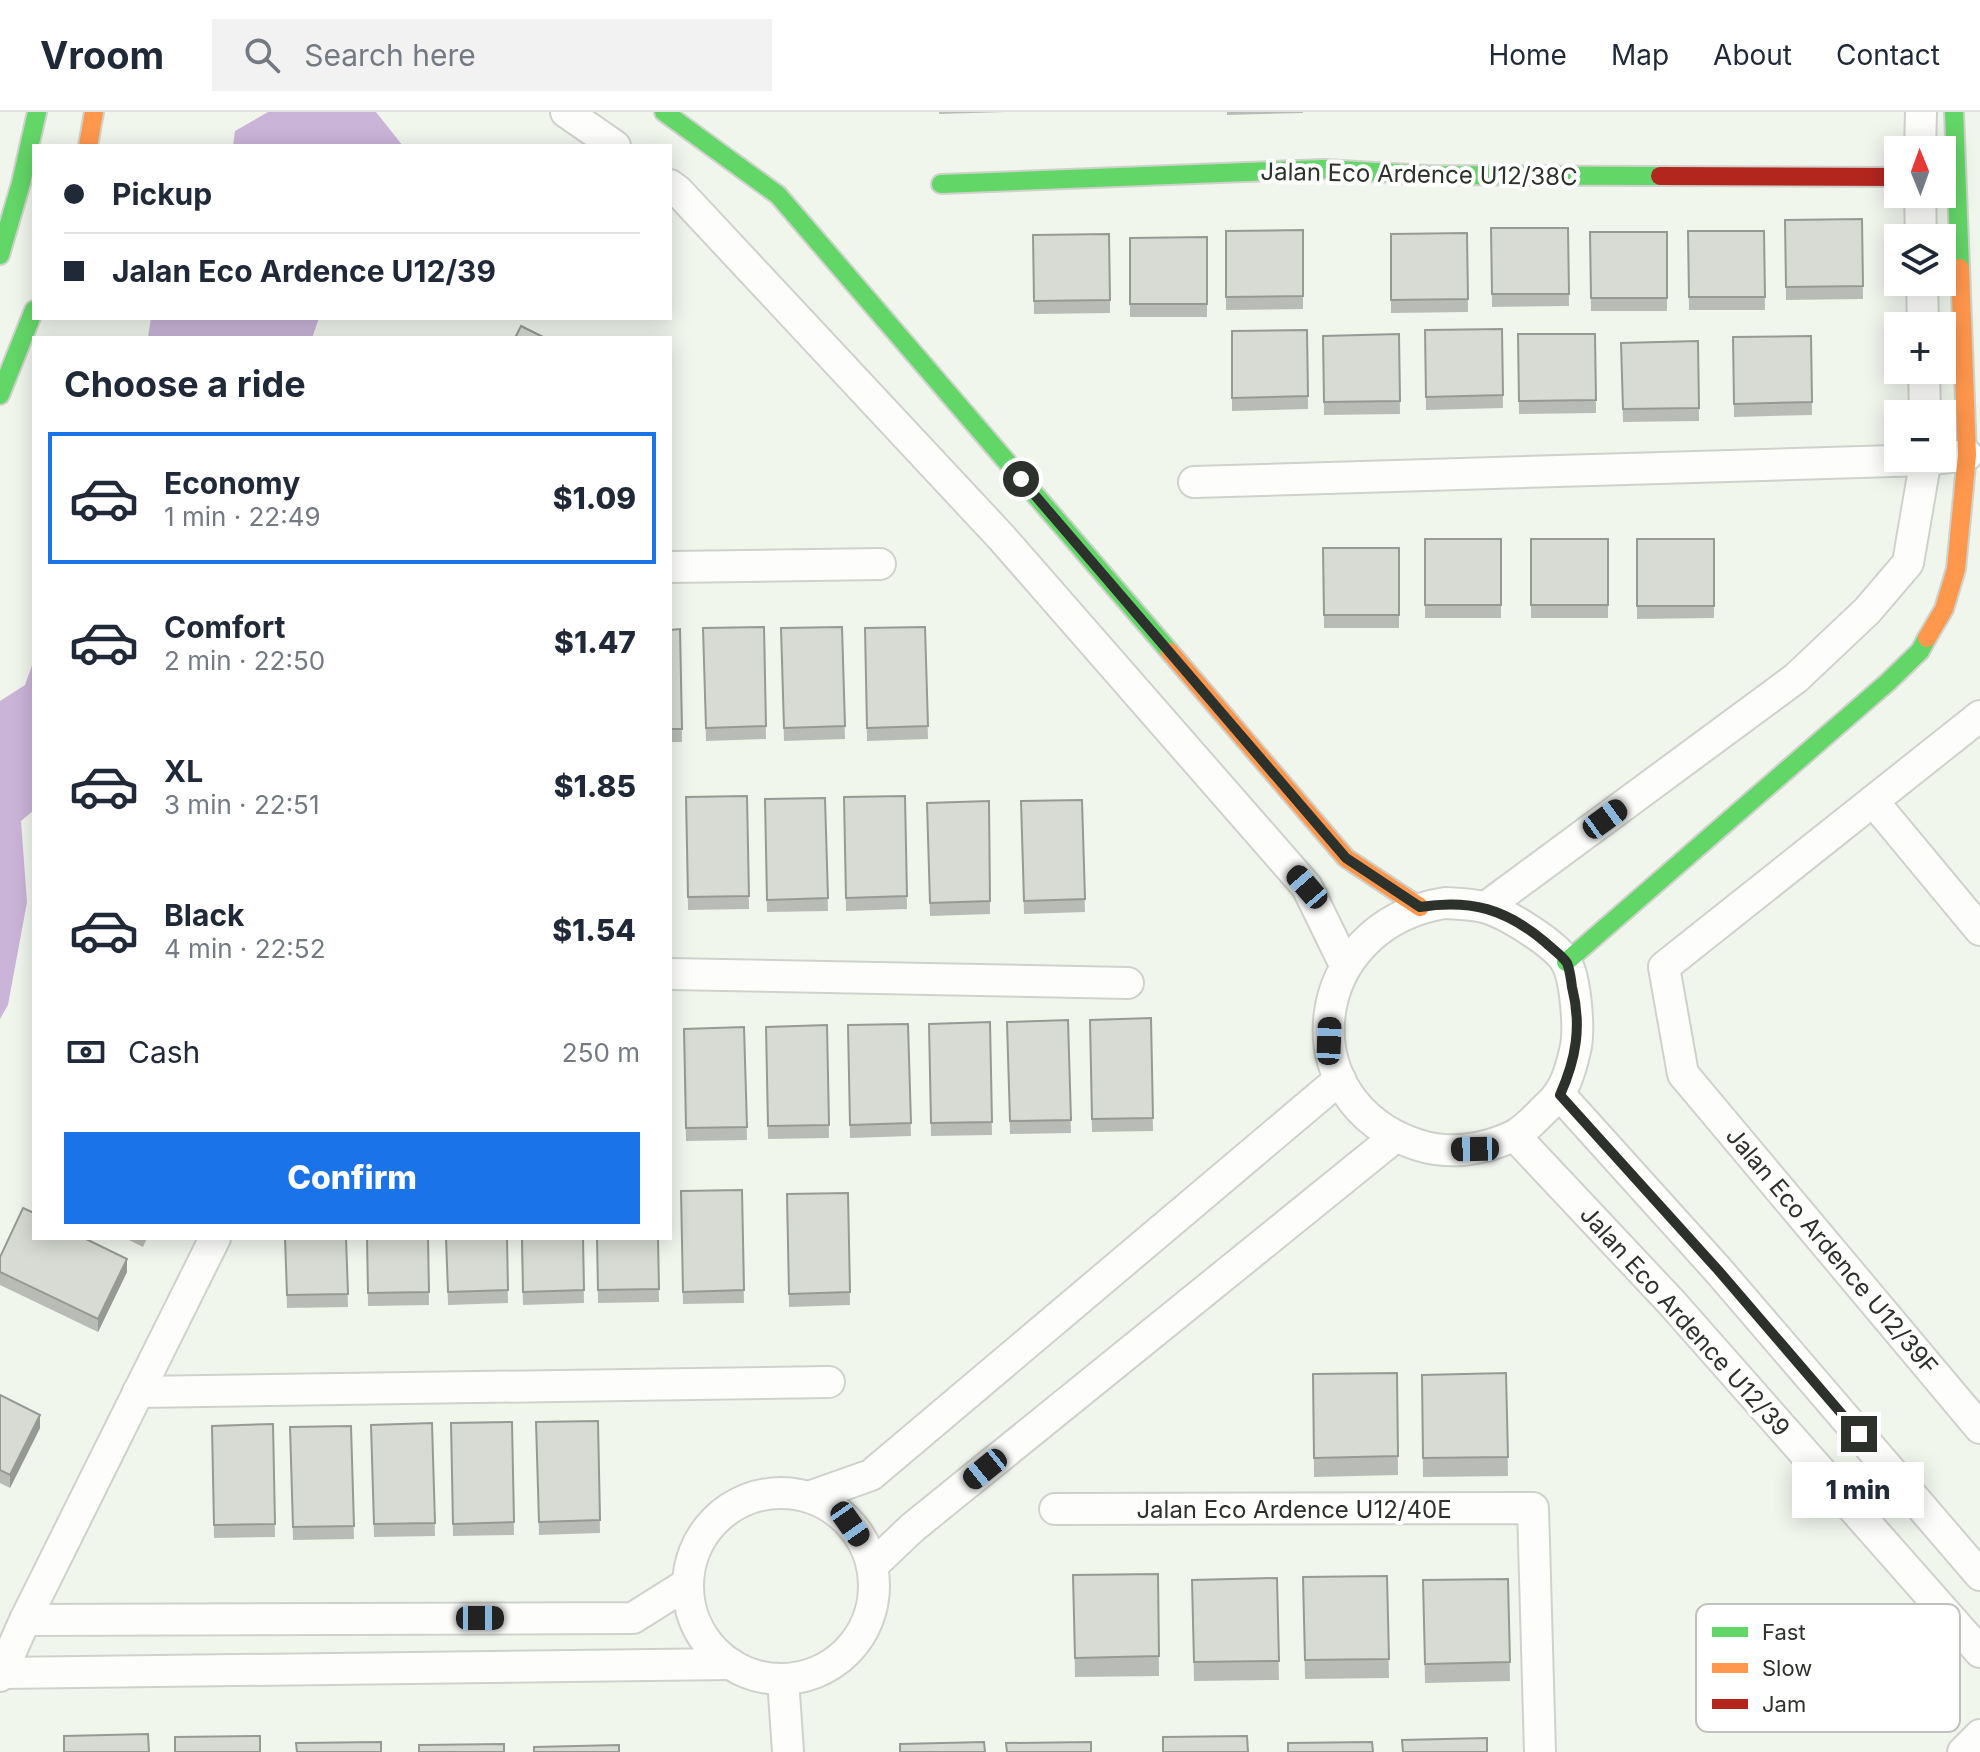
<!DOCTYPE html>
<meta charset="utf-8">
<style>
body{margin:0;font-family:Inter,sans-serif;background:#f2f2f3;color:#1f2937;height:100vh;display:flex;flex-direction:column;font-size:30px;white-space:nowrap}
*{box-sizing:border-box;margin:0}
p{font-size:26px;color:#747a83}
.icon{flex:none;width:44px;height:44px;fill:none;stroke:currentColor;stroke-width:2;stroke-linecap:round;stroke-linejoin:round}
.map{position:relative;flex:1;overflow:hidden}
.drawer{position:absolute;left:32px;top:224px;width:640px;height:904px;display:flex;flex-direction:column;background:#fff;border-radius:0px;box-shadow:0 4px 20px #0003}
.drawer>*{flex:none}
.top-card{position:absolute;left:32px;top:32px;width:640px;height:176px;border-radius:0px;box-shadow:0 4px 20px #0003;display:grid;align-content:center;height:176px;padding:0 32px;background:#fff}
.needle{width:52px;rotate:359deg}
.buttons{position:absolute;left:1884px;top:24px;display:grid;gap:16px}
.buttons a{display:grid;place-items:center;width:72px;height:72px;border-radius:0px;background:#fff;box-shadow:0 4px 20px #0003;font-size:40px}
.end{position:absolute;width:36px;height:36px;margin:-18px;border:10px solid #2d312b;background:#fff;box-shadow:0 0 0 4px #fff}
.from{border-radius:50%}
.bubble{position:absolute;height:56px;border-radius:0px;background:#fff;box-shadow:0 4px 20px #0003;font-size:26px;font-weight:800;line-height:56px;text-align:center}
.car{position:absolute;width:24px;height:48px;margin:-24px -12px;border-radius:10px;box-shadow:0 0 6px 2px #0007;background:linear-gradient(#222 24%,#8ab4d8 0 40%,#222 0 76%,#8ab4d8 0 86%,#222 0)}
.top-card b{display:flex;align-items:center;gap:28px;height:76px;font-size:30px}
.top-card b+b{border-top:2px solid #e0e1e3}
.top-card i{width:20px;height:20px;background:#1f2937}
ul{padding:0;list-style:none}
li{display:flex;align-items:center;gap:24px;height:132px;margin:0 16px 12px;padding:0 16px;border:4px solid transparent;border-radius:0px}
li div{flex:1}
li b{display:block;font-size:30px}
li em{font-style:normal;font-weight:800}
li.on{border-color:#1a73e8}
li>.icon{width:72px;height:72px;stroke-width:1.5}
h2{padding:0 32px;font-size:36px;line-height:96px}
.pay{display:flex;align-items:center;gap:20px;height:88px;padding:0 32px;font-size:30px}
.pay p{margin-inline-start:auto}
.cta{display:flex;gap:16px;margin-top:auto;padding:16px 32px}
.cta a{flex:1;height:92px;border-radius:0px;background:#1a73e8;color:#fff;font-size:32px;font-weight:800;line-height:92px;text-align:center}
header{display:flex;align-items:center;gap:48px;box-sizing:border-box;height:112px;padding:0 40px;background:#fff;border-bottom:2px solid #e0e1e3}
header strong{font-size:38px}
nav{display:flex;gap:44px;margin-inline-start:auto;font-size:28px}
.search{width:560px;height:72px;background:#f2f2f3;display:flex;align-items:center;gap:20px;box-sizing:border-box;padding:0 28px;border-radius:0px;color:#747a83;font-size:30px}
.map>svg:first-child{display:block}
.water{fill:#cab4d8}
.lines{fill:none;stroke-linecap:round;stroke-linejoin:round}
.street-casing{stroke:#ced2cb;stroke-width:34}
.fast-casing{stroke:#ced2cb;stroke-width:22}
.slow-casing{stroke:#ced2cb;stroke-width:22}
.jam-casing{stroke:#ced2cb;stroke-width:22}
.street{stroke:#fdfefc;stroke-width:30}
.fast{stroke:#63d668;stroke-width:18}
.slow{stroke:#ff974d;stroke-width:18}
.jam{stroke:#b3261e;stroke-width:18}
.wall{fill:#b9bcb6}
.shaded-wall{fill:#969994}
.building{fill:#d7dbd4;stroke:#969994;stroke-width:2}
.route{stroke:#2d312b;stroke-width:10}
.labels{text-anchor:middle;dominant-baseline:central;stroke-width:8;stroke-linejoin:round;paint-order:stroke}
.street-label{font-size:24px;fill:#2d312b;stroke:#fff}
.key{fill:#fff;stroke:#c0c1bf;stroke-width:2}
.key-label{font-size:22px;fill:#2d312b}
</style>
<header>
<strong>Vroom</strong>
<div class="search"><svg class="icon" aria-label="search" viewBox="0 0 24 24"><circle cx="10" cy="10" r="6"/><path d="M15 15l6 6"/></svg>Search here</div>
<nav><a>Home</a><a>Map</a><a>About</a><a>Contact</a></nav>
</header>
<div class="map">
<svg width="1980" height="1640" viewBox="0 0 1980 1640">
<rect width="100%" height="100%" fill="#f1f6ed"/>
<!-- water -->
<g class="water">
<path d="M268,0H376L403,34H233L235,19Z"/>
<path d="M151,206H319L312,226H148Z"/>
<path d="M34,548V698L21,709L27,790L8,893L0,907V589L25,573Z"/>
</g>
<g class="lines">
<!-- street casing -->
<g class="street-casing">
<g id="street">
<path d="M566,0L615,34"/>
<path d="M1920,38L1921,0"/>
<path d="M670,73L678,79L1002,426L1307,775L1345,853"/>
<path d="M1920,82L1921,126"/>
<path d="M1922,170L1923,214"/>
<path d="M1924,258L1925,302"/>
<path d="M1194,370L1926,348L1967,343"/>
<path d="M670,455L880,452"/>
<path d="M1980,604L1664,855L1683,962L1980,1316"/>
<path d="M1873,689L1980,818"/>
<path d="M1445,791C1458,792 1474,792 1487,796C1507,802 1556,832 1566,850C1576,867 1580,920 1575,939C1570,960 1565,978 1549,993C1538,1003 1526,1018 1513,1024C1484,1038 1449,1043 1418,1033C1285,989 1306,813 1445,791Z"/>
<path d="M1486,795L1796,566L1867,499L1908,451L1926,346"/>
<path d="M670,862L1128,871"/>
<path d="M1560,983L1718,1158L1980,1463"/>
<path d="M1515,1024L1672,1191L1980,1540"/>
<path d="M138,1280L829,1270"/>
<circle cx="781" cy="1474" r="93"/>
<path d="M809,1385L871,1363L1340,967"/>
<path d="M1055,1397L1533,1396L1540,1640"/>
<path d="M872,1454L912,1416L1395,1025"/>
<path d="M25,1508L633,1506L687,1472"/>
<path d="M1,1561L731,1552"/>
<path d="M0,1564L25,1508L215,1126"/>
<path d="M783,1567L788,1640"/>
<path d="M1963,1640L1980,1623"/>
</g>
</g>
<!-- fast casing -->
<g class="fast-casing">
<g id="fast">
<path d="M664,0L778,83L1170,540"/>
<path d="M1954,0L1960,156"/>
<path d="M941,72L1324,57L1427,63L1660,64"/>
<path d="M0,143L21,71L37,0"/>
<path d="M0,283L34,198"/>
<path d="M1566,850L1888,570L1920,539L1927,526"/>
</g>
</g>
<!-- slow casing -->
<g class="slow-casing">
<g id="slow">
<path d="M88,34L94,0"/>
<path d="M1927,526L1944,497L1956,457L1967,343L1960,156"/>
<path d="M1170,540L1346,746L1420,795"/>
</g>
</g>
<!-- jam casing -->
<g class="jam-casing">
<path id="jam" d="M1660,64L1898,65"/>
</g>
<!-- street -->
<use href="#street" class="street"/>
<!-- fast -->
<use href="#fast" class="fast"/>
<!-- slow -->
<use href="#slow" class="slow"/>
<!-- jam -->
<use href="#jam" class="jam"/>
</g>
<!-- wall -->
<g class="wall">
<path d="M939,0H1006L939,2Z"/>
<path d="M1227,0H1303V1L1227,3Z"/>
<path d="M1862,107L1863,187L1786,188L1785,108Z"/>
<path d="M1491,116H1568L1569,194L1492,195Z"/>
<path d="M1303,118V197L1226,198V119Z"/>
<path d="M1688,119H1764L1765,198H1689Z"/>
<path d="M1590,120H1667V199H1591Z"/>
<path d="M1467,121L1468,200L1391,201V122Z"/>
<path d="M1109,122L1110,201L1034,202L1033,123Z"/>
<path d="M1207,125V205H1130V126Z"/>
<path d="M1502,217L1503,296L1426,298L1425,218Z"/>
<path d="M1307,218L1308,297L1232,299V219Z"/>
<path d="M1399,222L1400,302L1324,303L1323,224Z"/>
<path d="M1518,222H1595L1596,301L1519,302Z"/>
<path d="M1811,224L1812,303L1734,305L1733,225Z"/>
<path d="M1698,229L1699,309L1623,310L1621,231Z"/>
<rect x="1425" y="427" width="76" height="79"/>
<rect x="1531" y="427" width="77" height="79"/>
<path d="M1637,427H1714V506L1637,507Z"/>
<path d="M1323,436H1399V516H1324Z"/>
<path d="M764,515L766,627L706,629L703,516Z"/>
<path d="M842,515L845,627L784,629L781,516Z"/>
<path d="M925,515L928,627L867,629L865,516Z"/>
<path d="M680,517L682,630H670V518Z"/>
<path d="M747,684L749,797L688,798L686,685Z"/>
<path d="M905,684L907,797L846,799L844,685Z"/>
<path d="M825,686L828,799L767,800L765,687Z"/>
<path d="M1082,688L1085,800L1024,802L1021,689Z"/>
<path d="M989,689L990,802L930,804L927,691Z"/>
<path d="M1151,906L1153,1019L1092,1020L1090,908Z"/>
<path d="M1068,908L1071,1021L1010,1022L1007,910Z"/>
<path d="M990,910L992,1023L931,1024L929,912Z"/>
<path d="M908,912L911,1024L850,1026L848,913Z"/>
<path d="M827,913L829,1026L768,1027L766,915Z"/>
<path d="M744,915L747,1028L686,1029L684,917Z"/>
<path d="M742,1078L744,1191L683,1192L681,1079Z"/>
<path d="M848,1081L850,1193L789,1195L787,1082Z"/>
<path d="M125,1126H147L143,1135Z"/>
<path d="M285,1126H346L348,1195L287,1196Z"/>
<path d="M367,1126H428L429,1193L368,1194Z"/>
<path d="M446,1126H507L508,1191L448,1193Z"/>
<path d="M521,1126H583L584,1191L523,1193Z"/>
<path d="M597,1126H658L659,1190L598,1191Z"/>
<path d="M0,1145L127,1160L98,1220L0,1173Z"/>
<path d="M1397,1261L1398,1363L1314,1365L1313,1262Z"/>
<path d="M1506,1261L1508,1364L1423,1365L1422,1263Z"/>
<path d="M0,1283L40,1316L10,1376L0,1371Z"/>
<path d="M598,1309L600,1421L539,1423L536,1310Z"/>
<path d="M512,1310L514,1423L453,1424L451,1311Z"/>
<path d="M432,1311L435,1424L374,1425L371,1313Z"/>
<path d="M273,1312L275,1425L214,1426L212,1314Z"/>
<path d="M351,1314L354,1427L293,1428L290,1315Z"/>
<path d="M1158,1462L1159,1564L1075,1565L1073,1463Z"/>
<path d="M1387,1464L1389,1566L1305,1567L1303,1465Z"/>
<path d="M1277,1466L1279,1568L1194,1569L1192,1468Z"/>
<path d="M1508,1467L1510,1569L1425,1571L1423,1468Z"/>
</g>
<!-- shaded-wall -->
<g class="shaded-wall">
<path d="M127,1147V1160L98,1220V1207Z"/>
<path d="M40,1303V1316L10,1376V1363Z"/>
</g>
<!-- building -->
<g class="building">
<path d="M1862,107L1863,174L1786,175L1785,108Z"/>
<path d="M1491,116H1568L1569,182H1492Z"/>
<path d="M1303,118V184L1226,185V119Z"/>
<path d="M1688,119H1764L1765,185H1689Z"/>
<path d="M1590,120H1667V186H1591Z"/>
<path d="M1467,121L1468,187L1391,188V122Z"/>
<path d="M1109,122L1110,188L1034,189L1033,123Z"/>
<path d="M1207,125V192H1130V126Z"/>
<path d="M521,214L545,226H515Z"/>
<path d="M1502,217L1503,283L1426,285L1425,218Z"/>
<path d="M1307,218L1308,284L1232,286V219Z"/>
<path d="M1399,222L1400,289L1324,290L1323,224Z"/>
<path d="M1518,222H1595L1596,288L1519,289Z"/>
<path d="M1811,224L1812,290L1734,292L1733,225Z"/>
<path d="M1698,229L1699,296L1623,297L1621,231Z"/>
<rect x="1425" y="427" width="76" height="66"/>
<rect x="1531" y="427" width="77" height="66"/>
<rect x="1637" y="427" width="77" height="67"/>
<path d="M1323,436H1399V503H1324Z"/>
<path d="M764,515L766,614L706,616L703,516Z"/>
<path d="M842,515L845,614L784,616L781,516Z"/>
<path d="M925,515L928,614L867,616L865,516Z"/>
<path d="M680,517L682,617H670V518Z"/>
<path d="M747,684L749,784L688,785L686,685Z"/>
<path d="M905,684L907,784L846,786L844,685Z"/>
<path d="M825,686L828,786L767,788L765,687Z"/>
<path d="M1082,688L1085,787L1024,789L1021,689Z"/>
<path d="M989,689L990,789L930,791L927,691Z"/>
<path d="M1151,906L1153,1006L1092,1007L1090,908Z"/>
<path d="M1068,908L1071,1008L1010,1009L1007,910Z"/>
<path d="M990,910L992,1010L931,1011L929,912Z"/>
<path d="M908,912L911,1011L850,1013L848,913Z"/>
<path d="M827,913L829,1013L768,1014L766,915Z"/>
<path d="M744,915L747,1015L686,1016L684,917Z"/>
<path d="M742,1078L744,1178L683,1180L681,1079Z"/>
<path d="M848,1081L850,1180L789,1182L787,1082Z"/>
<path d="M23,1096L34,1101V1126H84L127,1147L98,1207L0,1160V1145Z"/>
<path d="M285,1126H346L348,1182L287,1183Z"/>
<path d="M367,1126H428L429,1180L368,1181Z"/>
<path d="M446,1126H507L508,1178L448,1180Z"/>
<path d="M522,1126H583L584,1178L523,1180Z"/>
<path d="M597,1126H658L659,1177L598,1178Z"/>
<path d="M1397,1261L1398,1344L1314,1346L1313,1262Z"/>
<path d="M1506,1261L1508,1345L1423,1346L1422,1263Z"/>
<path d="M0,1283L40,1303L10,1363L0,1358Z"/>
<path d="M598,1309L600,1408L539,1410L536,1310Z"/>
<path d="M512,1310L514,1410L453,1412L451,1311Z"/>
<path d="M432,1311L435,1411L374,1412L371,1313Z"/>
<path d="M273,1312L275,1412L214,1413L212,1314Z"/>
<path d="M351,1314L354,1414L293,1415L290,1315Z"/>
<path d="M1158,1462L1159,1544L1075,1546L1073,1463Z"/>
<path d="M1387,1464L1389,1547L1305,1548L1303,1465Z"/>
<path d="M1277,1466L1279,1549L1194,1550L1192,1468Z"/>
<path d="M1508,1467L1510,1550L1425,1552L1423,1468Z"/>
<path d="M148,1622L149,1640H64V1624Z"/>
<path d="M260,1624V1640H175V1625Z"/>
<path d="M1247,1624L1248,1640H1163V1625Z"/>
<path d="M1487,1626V1640H1403L1402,1628Z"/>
<path d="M381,1630V1640H297L296,1631Z"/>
<path d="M984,1630L985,1640H900V1632Z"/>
<path d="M1091,1630V1640H1007L1006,1631Z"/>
<path d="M1372,1630L1373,1640H1288V1631Z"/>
<path d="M504,1632V1640H419V1633Z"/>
<path d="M619,1633V1640H534V1635Z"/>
</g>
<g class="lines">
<!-- route -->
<path class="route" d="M1021,367L1346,746L1420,795C1471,787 1506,797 1545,830C1551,836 1563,844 1567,851C1570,858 1571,868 1572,875C1582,914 1576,947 1560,983L1718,1158L1859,1322"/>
</g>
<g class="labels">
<!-- street labels -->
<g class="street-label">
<text transform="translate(1419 62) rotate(1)">Jalan Eco Ardence U12/38C</text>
<text transform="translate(1832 1139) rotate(50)">Jalan Eco Ardence U12/39F</text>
<text transform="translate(1685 1209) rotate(48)">Jalan Eco Ardence U12/39</text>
<text x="1294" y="1397">Jalan Eco Ardence U12/40E</text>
</g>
</g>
<!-- legend -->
<rect x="1696" y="1492" width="264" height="128" rx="12" class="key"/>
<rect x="1712" y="1515" width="36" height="10" fill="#63d668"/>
<rect x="1712" y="1551" width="36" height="10" fill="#ff974d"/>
<rect x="1712" y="1587" width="36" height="10" fill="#b3261e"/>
<g class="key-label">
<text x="1762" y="1528">Fast</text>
<text x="1762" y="1564">Slow</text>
<text x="1762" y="1600">Jam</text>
</g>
</svg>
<div class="buttons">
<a><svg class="needle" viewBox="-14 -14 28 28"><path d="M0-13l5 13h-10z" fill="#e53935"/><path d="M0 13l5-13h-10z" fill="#747a83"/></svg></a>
<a><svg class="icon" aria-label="layers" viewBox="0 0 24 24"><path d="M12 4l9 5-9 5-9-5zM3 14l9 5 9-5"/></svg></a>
<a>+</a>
<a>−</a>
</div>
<i class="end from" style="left:1021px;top:367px"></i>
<i class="end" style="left:1859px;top:1322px"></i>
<div class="bubble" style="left:1792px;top:1350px;width:132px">1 min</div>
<i class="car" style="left:1605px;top:707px;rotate:54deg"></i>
<i class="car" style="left:1307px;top:775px;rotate:319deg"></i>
<i class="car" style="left:1329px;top:929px;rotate:2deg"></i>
<i class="car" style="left:1475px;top:1037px;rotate:269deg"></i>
<i class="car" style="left:985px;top:1357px;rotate:231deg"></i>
<i class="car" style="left:850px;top:1412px;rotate:145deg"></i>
<i class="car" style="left:480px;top:1506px;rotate:90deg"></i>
<div class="top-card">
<b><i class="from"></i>Pickup</b>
<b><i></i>Jalan Eco Ardence U12/39</b>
</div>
<section class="drawer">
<h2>Choose a ride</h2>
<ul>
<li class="on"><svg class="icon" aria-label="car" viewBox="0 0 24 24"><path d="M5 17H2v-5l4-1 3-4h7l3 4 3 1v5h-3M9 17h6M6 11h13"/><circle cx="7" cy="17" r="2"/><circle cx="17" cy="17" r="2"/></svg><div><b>Economy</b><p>1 min · 22:49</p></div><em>$1.09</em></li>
<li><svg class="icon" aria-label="car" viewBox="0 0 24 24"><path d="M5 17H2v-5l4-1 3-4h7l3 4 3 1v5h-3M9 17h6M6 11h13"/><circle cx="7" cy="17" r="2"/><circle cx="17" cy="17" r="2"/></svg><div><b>Comfort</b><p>2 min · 22:50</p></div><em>$1.47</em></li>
<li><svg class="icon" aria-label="car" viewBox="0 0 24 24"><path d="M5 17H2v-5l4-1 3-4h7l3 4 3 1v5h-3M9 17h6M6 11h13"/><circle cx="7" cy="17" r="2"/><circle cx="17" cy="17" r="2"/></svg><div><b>XL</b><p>3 min · 22:51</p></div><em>$1.85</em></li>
<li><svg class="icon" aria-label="car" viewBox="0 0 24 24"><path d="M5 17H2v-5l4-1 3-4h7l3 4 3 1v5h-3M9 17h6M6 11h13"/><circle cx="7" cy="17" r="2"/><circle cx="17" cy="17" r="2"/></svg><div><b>Black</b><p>4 min · 22:52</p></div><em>$1.54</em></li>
</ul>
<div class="pay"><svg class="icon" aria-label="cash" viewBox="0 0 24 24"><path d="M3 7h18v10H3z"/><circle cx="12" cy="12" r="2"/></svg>Cash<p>250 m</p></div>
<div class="cta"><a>Confirm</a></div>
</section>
</div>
